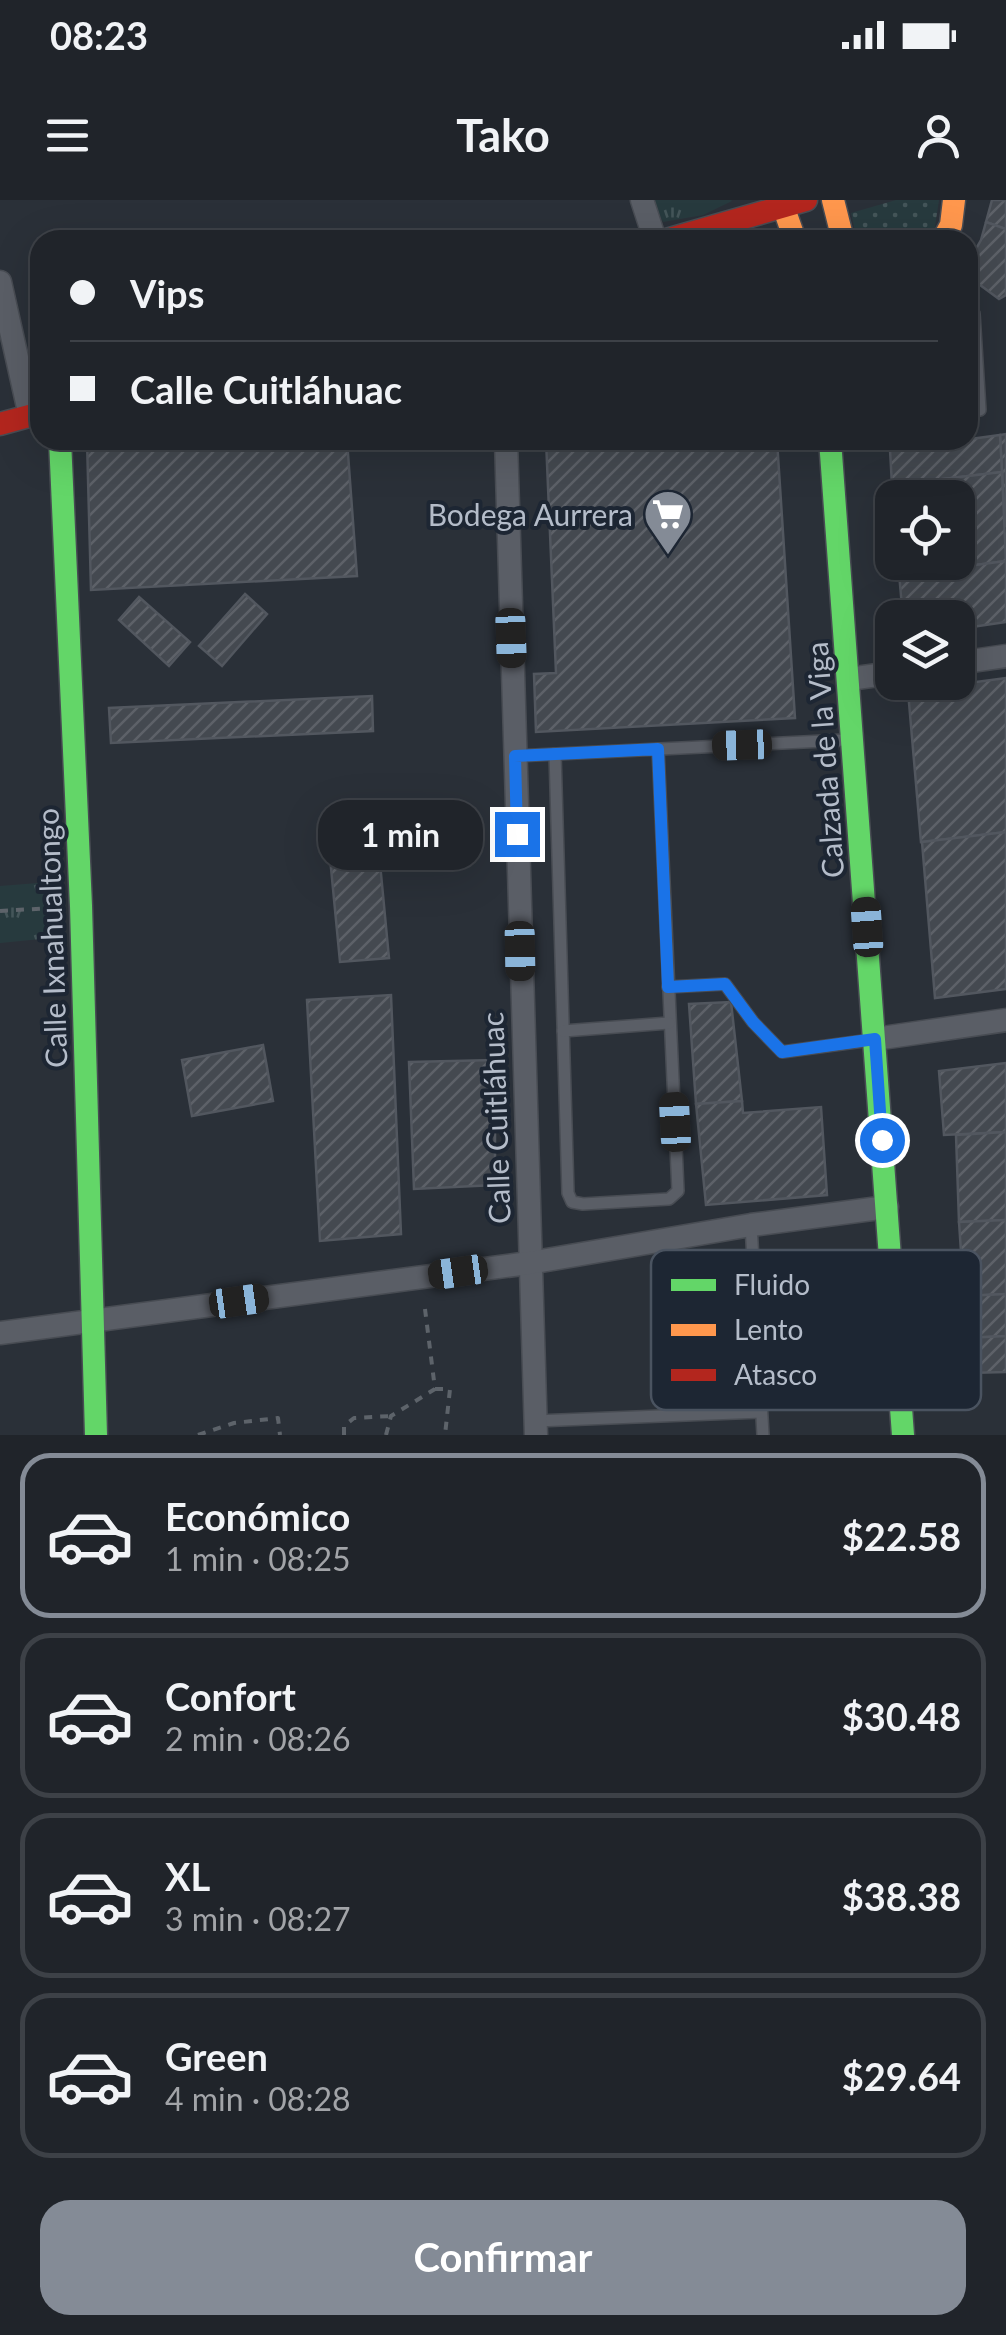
<!DOCTYPE html>
<html lang="es">
<meta charset="utf-8">
<style>
body{margin:0;font-family:Lato,sans-serif;background:#2d3036;color:#f1f3f6;height:100vh;display:flex;flex-direction:column;font-size:38px;white-space:nowrap}
*{box-sizing:border-box;margin:0}
p{font-size:32px;color:#a2a4a8}
.icon{flex:none;width:55px;height:55px;fill:none;stroke:currentColor;stroke-width:2;stroke-linecap:round;stroke-linejoin:round}
.map{position:relative;height:1235px;overflow:hidden}
.panel{display:flex;flex-direction:column;background:#20242a;flex:1}
.panel>*{flex:none}
.banner{position:absolute;left:30px;top:30px;width:948px;height:220px;border-radius:30px;box-shadow:0 10px 40px #0002,0 0 0 2px #3d4147;display:grid;align-content:center;height:220px;padding:0 40px;background:#20242a}
.controls{position:absolute;left:875px;top:280px;display:grid;gap:20px}
.controls a{display:grid;place-items:center;width:100px;height:100px;border-radius:20px;background:#20242a;box-shadow:0 10px 40px #0002,0 0 0 2px #3d4147;font-size:50px}
.end{position:absolute;width:45px;height:45px;margin:-22px;border:12px solid #1a73e8;background:#fff;box-shadow:0 0 0 5px #fff}
.from{border-radius:50%}
.bubble{position:absolute;height:70px;border-radius:30px;background:#20242a;box-shadow:0 10px 40px #0002,0 0 0 2px #3d4147;font-size:32px;font-weight:700;line-height:70px;text-align:center}
.car{position:absolute;width:30px;height:60px;margin:-30px -15px;border-radius:12px;box-shadow:0 0 8px 2px #0007;background:linear-gradient(#222 24%,#8ab4d8 0 40%,#222 0 76%,#8ab4d8 0 86%,#222 0)}
.banner b{display:flex;align-items:center;gap:35px;height:95px;font-size:38px}
.banner b+b{border-top:2px solid #3d4147}
.banner i{width:25px;height:25px;background:#f1f3f6}
ul{padding:18px 0 0;list-style:none}
li{display:flex;align-items:center;gap:30px;height:165px;margin:0 20px 15px;padding:0 20px;border:5px solid #3d4147;border-radius:30px}
li div{flex:1}
li b{display:block;font-size:38px}
li em{font-style:normal;font-weight:700}
li.current{border-color:#848b96}
li>.icon{width:90px;height:90px;stroke-width:1.5}
.cta{display:flex;gap:20px;margin-top:auto;padding:20px 40px}
.cta a{flex:1;height:115px;border-radius:30px;background:#848b96;color:#fff;font-size:40px;font-weight:700;line-height:115px;text-align:center}
.status{display:flex;justify-content:space-between;align-items:center;height:70px;padding:0 50px;background:#20242a;direction:ltr}
.status svg{height:28px;fill:currentColor}
header{display:flex;justify-content:space-between;align-items:center;height:130px;padding:0 40px;background:#20242a;font-size:45px;font-weight:700}
.map>svg:first-child{display:block}
.park{fill:url(#park-tufts)}
.garden{fill:url(#garden-dots)}
.building{fill:url(#building-hatch);stroke:#52575f;stroke-width:2.5}
.lines{fill:none;stroke-linecap:round;stroke-linejoin:round}
.lane-casing{stroke:#484c53;stroke-width:14}
.street-casing{stroke:#484c53;stroke-width:25}
.fast-casing{stroke:#484c53;stroke-width:25}
.slow-casing{stroke:#484c53;stroke-width:25}
.jam-casing{stroke:#484c53;stroke-width:25}
.path{stroke:#5d636a;stroke-width:4;stroke-dasharray:8 8;stroke-linecap:butt}
.lane{stroke:#5a5e66;stroke-width:11}
.street{stroke:#5a5e66;stroke-width:22}
.fast{stroke:#63d668;stroke-width:22}
.slow{stroke:#ff974d;stroke-width:22}
.jam{stroke:#b3261e;stroke-width:22}
.route{stroke:#1a73e8;stroke-width:12}
.labels{text-anchor:middle;dominant-baseline:central;stroke-width:8;stroke-linejoin:round;paint-order:stroke}
.poi-label{font-size:30px;fill:#b4bcc9;stroke:#1d2633;text-anchor:end}
.street-label{font-size:30px;fill:#b4bcc9;stroke:#1d2633}
.key{fill:#1d2633;stroke:#4a5360;stroke-width:2.5}
.key-label{font-size:28px;fill:#b4bcc9}
</style>
<div class="status"><b>08:23</b><svg viewBox="0 0 49 12"><path d="M0 12V9h3v3zM5 12V6h3v6zM10 12V3h3v9zM15 12V0h3v12zM26 1h20v11H26zM47 4h2v5h-2z"/></svg></div>
<header><svg class="icon" aria-label="menu" viewBox="0 0 24 24"><path d="M4 6h16M4 12h16M4 18h16"/></svg>Tako<svg class="icon" aria-label="person" viewBox="0 0 24 24"><circle cx="12" cy="8" r="4"/><path d="M4 21q1-7 8-7t8 7"/></svg></header>
<div class="map">
<svg width="1006" height="1235" viewBox="0 0 1006 1235">
<defs>
<pattern id="park-tufts" width="24" height="20" patternUnits="userSpaceOnUse" patternTransform="scale(2.5)"><rect width="24" height="20" fill="#273a3e"/><path d="M3 7l-1-3M5 7V3M7 7l1-3M15 17l-1-3M17 17v-4M19 17l1-3" fill="none" stroke="#445559"/></pattern>
<pattern id="garden-dots" width="8" height="8" patternUnits="userSpaceOnUse" patternTransform="scale(2.5)"><rect width="8" height="8" fill="#273a3e"/><path d="M2 2h.1M6 6h.1" fill="none" stroke="#445559" stroke-width="1.8" stroke-linecap="round"/></pattern>
<pattern id="building-hatch" width="6" height="6" patternUnits="userSpaceOnUse" patternTransform="scale(2.5)"><rect width="6" height="6" fill="#444950"/><path d="M-1 1l2-2M0 6l6-6M5 7l2-2" fill="none" stroke="#5d6168"/></pattern>
</defs>
<rect width="100%" height="100%" fill="#2a3038"/>
<!-- park -->
<g class="park">
<path d="M652,0H731L732,1L703,15L663,22Z"/>
<path d="M51,682V738L0,743V686Z"/>
</g>
<!-- garden -->
<path class="garden" d="M896,0H939L933,40H857L851,13Z"/>
<!-- building -->
<g class="building">
<path d="M992,0H1006V29L986,22Z"/>
<path d="M986,22L1006,29V95L999,99L968,76V63L981,40Z"/>
<path d="M1006,234V326H1005L1000,235Z"/>
<path d="M1000,235L1002,272L892,285L890,250Z"/>
<path d="M347,240L357,376L91,390L87,241Z"/>
<path d="M546,240H777L795,518L536,532L534,474L556,473Z"/>
<path d="M1002,272L1006,361L914,373L913,362H958V298H893L892,285Z"/>
<path d="M1006,361V422L958,429V418H903L898,362H913L914,373Z"/>
<path d="M245,394L267,414L222,466L199,446Z"/>
<path d="M139,397L190,442L169,466L119,420Z"/>
<path d="M1006,478V632L921,642L908,491Z"/>
<path d="M372,496L373,531L111,543L109,508Z"/>
<path d="M1006,632V789L935,798L922,642Z"/>
<path d="M378,642L389,758L340,762L329,647Z"/>
<path d="M391,795L401,1034L320,1041L307,800Z"/>
<path d="M731,802L742,901L696,904L689,804Z"/>
<path d="M263,845L273,901L192,916L182,860Z"/>
<path d="M495,860V985L414,989L409,862Z"/>
<path d="M1006,863V932L944,935L939,871Z"/>
<path d="M742,901L743,913L821,907L827,995L706,1005L696,904Z"/>
<path d="M1006,932V1020L959,1022L956,935Z"/>
<path d="M1006,1020V1094L964,1096L959,1022Z"/>
<path d="M1006,1094V1136L966,1138L964,1096Z"/>
<path d="M1006,1136V1172L969,1173L966,1138Z"/>
</g>
<g class="lines">
<!-- lane casing -->
<g class="lane-casing">
<g id="lane">
<path d="M968,110L974,114L980,210L968,211"/>
<path d="M555,554L568,993L572,1002L583,1004L669,999L678,991L658,549"/>
<path d="M515,556L845,540"/>
<path d="M668,787L725,784L753,822L782,852L871,840"/>
<path d="M563,831L669,823"/>
<path d="M751,1025L763,1235"/>
<path d="M536,1221L761,1212"/>
</g>
</g>
<!-- street casing -->
<g class="street-casing">
<g id="street">
<path d="M642,0L655,40"/>
<path d="M0,82L30,216"/>
<path d="M506,240L536,1235"/>
<path d="M958,463L1006,456"/>
<path d="M849,479L892,473"/>
<path d="M875,839L1006,820"/>
<path d="M0,1133L529,1063L751,1025L887,1007"/>
</g>
</g>
<!-- fast casing -->
<g class="fast-casing">
<g id="fast">
<path d="M60,240L81,706L96,1235"/>
<path d="M830,240L903,1235"/>
</g>
</g>
<!-- slow casing -->
<g class="slow-casing">
<g id="slow">
<path d="M781,0L795,40"/>
<path d="M833,0L843,40"/>
<path d="M943,40L951,25L954,0"/>
</g>
</g>
<!-- jam casing -->
<g class="jam-casing">
<g id="jam">
<path d="M666,40L806,0"/>
<path d="M0,224L40,213"/>
</g>
</g>
<!-- path -->
<g class="path">
<path d="M0,711L52,708"/>
<path d="M435,1189H450L445,1235"/>
<path d="M198,1235L234,1223L278,1218L280,1235"/>
<path d="M344,1235V1226L354,1218L391,1216"/>
<path d="M386,1235L391,1216L435,1189L424,1101"/>
</g>
<!-- lane -->
<use href="#lane" class="lane"/>
<!-- street -->
<use href="#street" class="street"/>
<!-- fast -->
<use href="#fast" class="fast"/>
<!-- slow -->
<use href="#slow" class="slow"/>
<!-- jam -->
<use href="#jam" class="jam"/>
</g>
<g class="lines">
<!-- route -->
<path class="route" d="M517,634L515,556L658,549L668,787L725,784L753,822L782,852L875,839L882,940"/>
</g>
<!-- icons -->
<defs>
<g id="supermarket-pin" transform="scale(2.5)"><path d="M0 17L-7.5 6A9.5 9.5 0 1 1 7.5 6Z" fill="#848b96" stroke="#1d2633"/><path d="M-6-5.5h2.5l.6 2H6L4.5 2H-2.5L-4.4-4H-6ZM-1.5 3.2a1.3 1.3 0 1 0 .1 0ZM3 3.2a1.3 1.3 0 1 0 .1 0Z" fill="#fff"/></g>
</defs>
<g fill-rule="evenodd">
<use href="#supermarket-pin" x="668" y="314"/>
</g>
<g class="labels">
<!-- poi labels -->
<g class="poi-label">
<text x="633" y="314">Bodega Aurrera</text>
</g>
<!-- street labels -->
<g class="street-label">
<text transform="translate(824 560) rotate(-94)">Calzada de la Viga</text>
<text transform="translate(51 738) rotate(-92)">Calle Ixnahualtongo</text>
<text transform="translate(495 918) rotate(-92)">Calle Cuitláhuac</text>
</g>
</g>
<!-- legend -->
<rect x="651" y="1050" width="330" height="160" rx="15" class="key"/>
<rect x="671" y="1079" width="45" height="12" fill="#63d668"/>
<rect x="671" y="1124" width="45" height="12" fill="#ff974d"/>
<rect x="671" y="1169" width="45" height="12" fill="#b3261e"/>
<g class="key-label">
<text x="734" y="1095">Fluido</text>
<text x="734" y="1140">Lento</text>
<text x="734" y="1185">Atasco</text>
</g>
</svg>
<div class="controls">
<a><svg class="icon" aria-label="locate" viewBox="0 0 24 24"><circle cx="12" cy="12" r="6"/><path d="M12 2v4M12 18v4M2 12h4M18 12h4"/></svg></a>
<a><svg class="icon" aria-label="layers" viewBox="0 0 24 24"><path d="M12 4l9 5-9 5-9-5zM3 14l9 5 9-5"/></svg></a>
</div>
<i class="end from" style="left:882px;top:940px"></i>
<i class="end" style="left:517px;top:634px"></i>
<div class="bubble" style="left:318px;top:600px;width:165px">1 min</div>
<i class="car" style="left:511px;top:438px;rotate:178deg"></i>
<i class="car" style="left:742px;top:545px;rotate:268deg"></i>
<i class="car" style="left:867px;top:727px;rotate:356deg"></i>
<i class="car" style="left:520px;top:751px;rotate:179deg"></i>
<i class="car" style="left:675px;top:922px;rotate:357deg"></i>
<i class="car" style="left:458px;top:1072px;rotate:262deg"></i>
<i class="car" style="left:239px;top:1101px;rotate:82deg"></i>
<div class="banner">
<b><i class="from"></i>Vips</b>
<b><i></i>Calle Cuitláhuac</b>
</div>
</div>
<section class="panel">
<ul>
<li class="current"><svg class="icon" aria-label="car" viewBox="0 0 24 24"><path d="M5 17H2v-5l4-1 3-4h7l3 4 3 1v5h-3M9 17h6M6 11h13"/><circle cx="7" cy="17" r="2"/><circle cx="17" cy="17" r="2"/></svg><div><b>Económico</b><p>1 min · 08:25</p></div><em>$22.58</em></li>
<li><svg class="icon" aria-label="car" viewBox="0 0 24 24"><path d="M5 17H2v-5l4-1 3-4h7l3 4 3 1v5h-3M9 17h6M6 11h13"/><circle cx="7" cy="17" r="2"/><circle cx="17" cy="17" r="2"/></svg><div><b>Confort</b><p>2 min · 08:26</p></div><em>$30.48</em></li>
<li><svg class="icon" aria-label="car" viewBox="0 0 24 24"><path d="M5 17H2v-5l4-1 3-4h7l3 4 3 1v5h-3M9 17h6M6 11h13"/><circle cx="7" cy="17" r="2"/><circle cx="17" cy="17" r="2"/></svg><div><b>XL</b><p>3 min · 08:27</p></div><em>$38.38</em></li>
<li><svg class="icon" aria-label="car" viewBox="0 0 24 24"><path d="M5 17H2v-5l4-1 3-4h7l3 4 3 1v5h-3M9 17h6M6 11h13"/><circle cx="7" cy="17" r="2"/><circle cx="17" cy="17" r="2"/></svg><div><b>Green</b><p>4 min · 08:28</p></div><em>$29.64</em></li>
</ul>
<div class="cta"><a>Confirmar</a></div>
</section>
